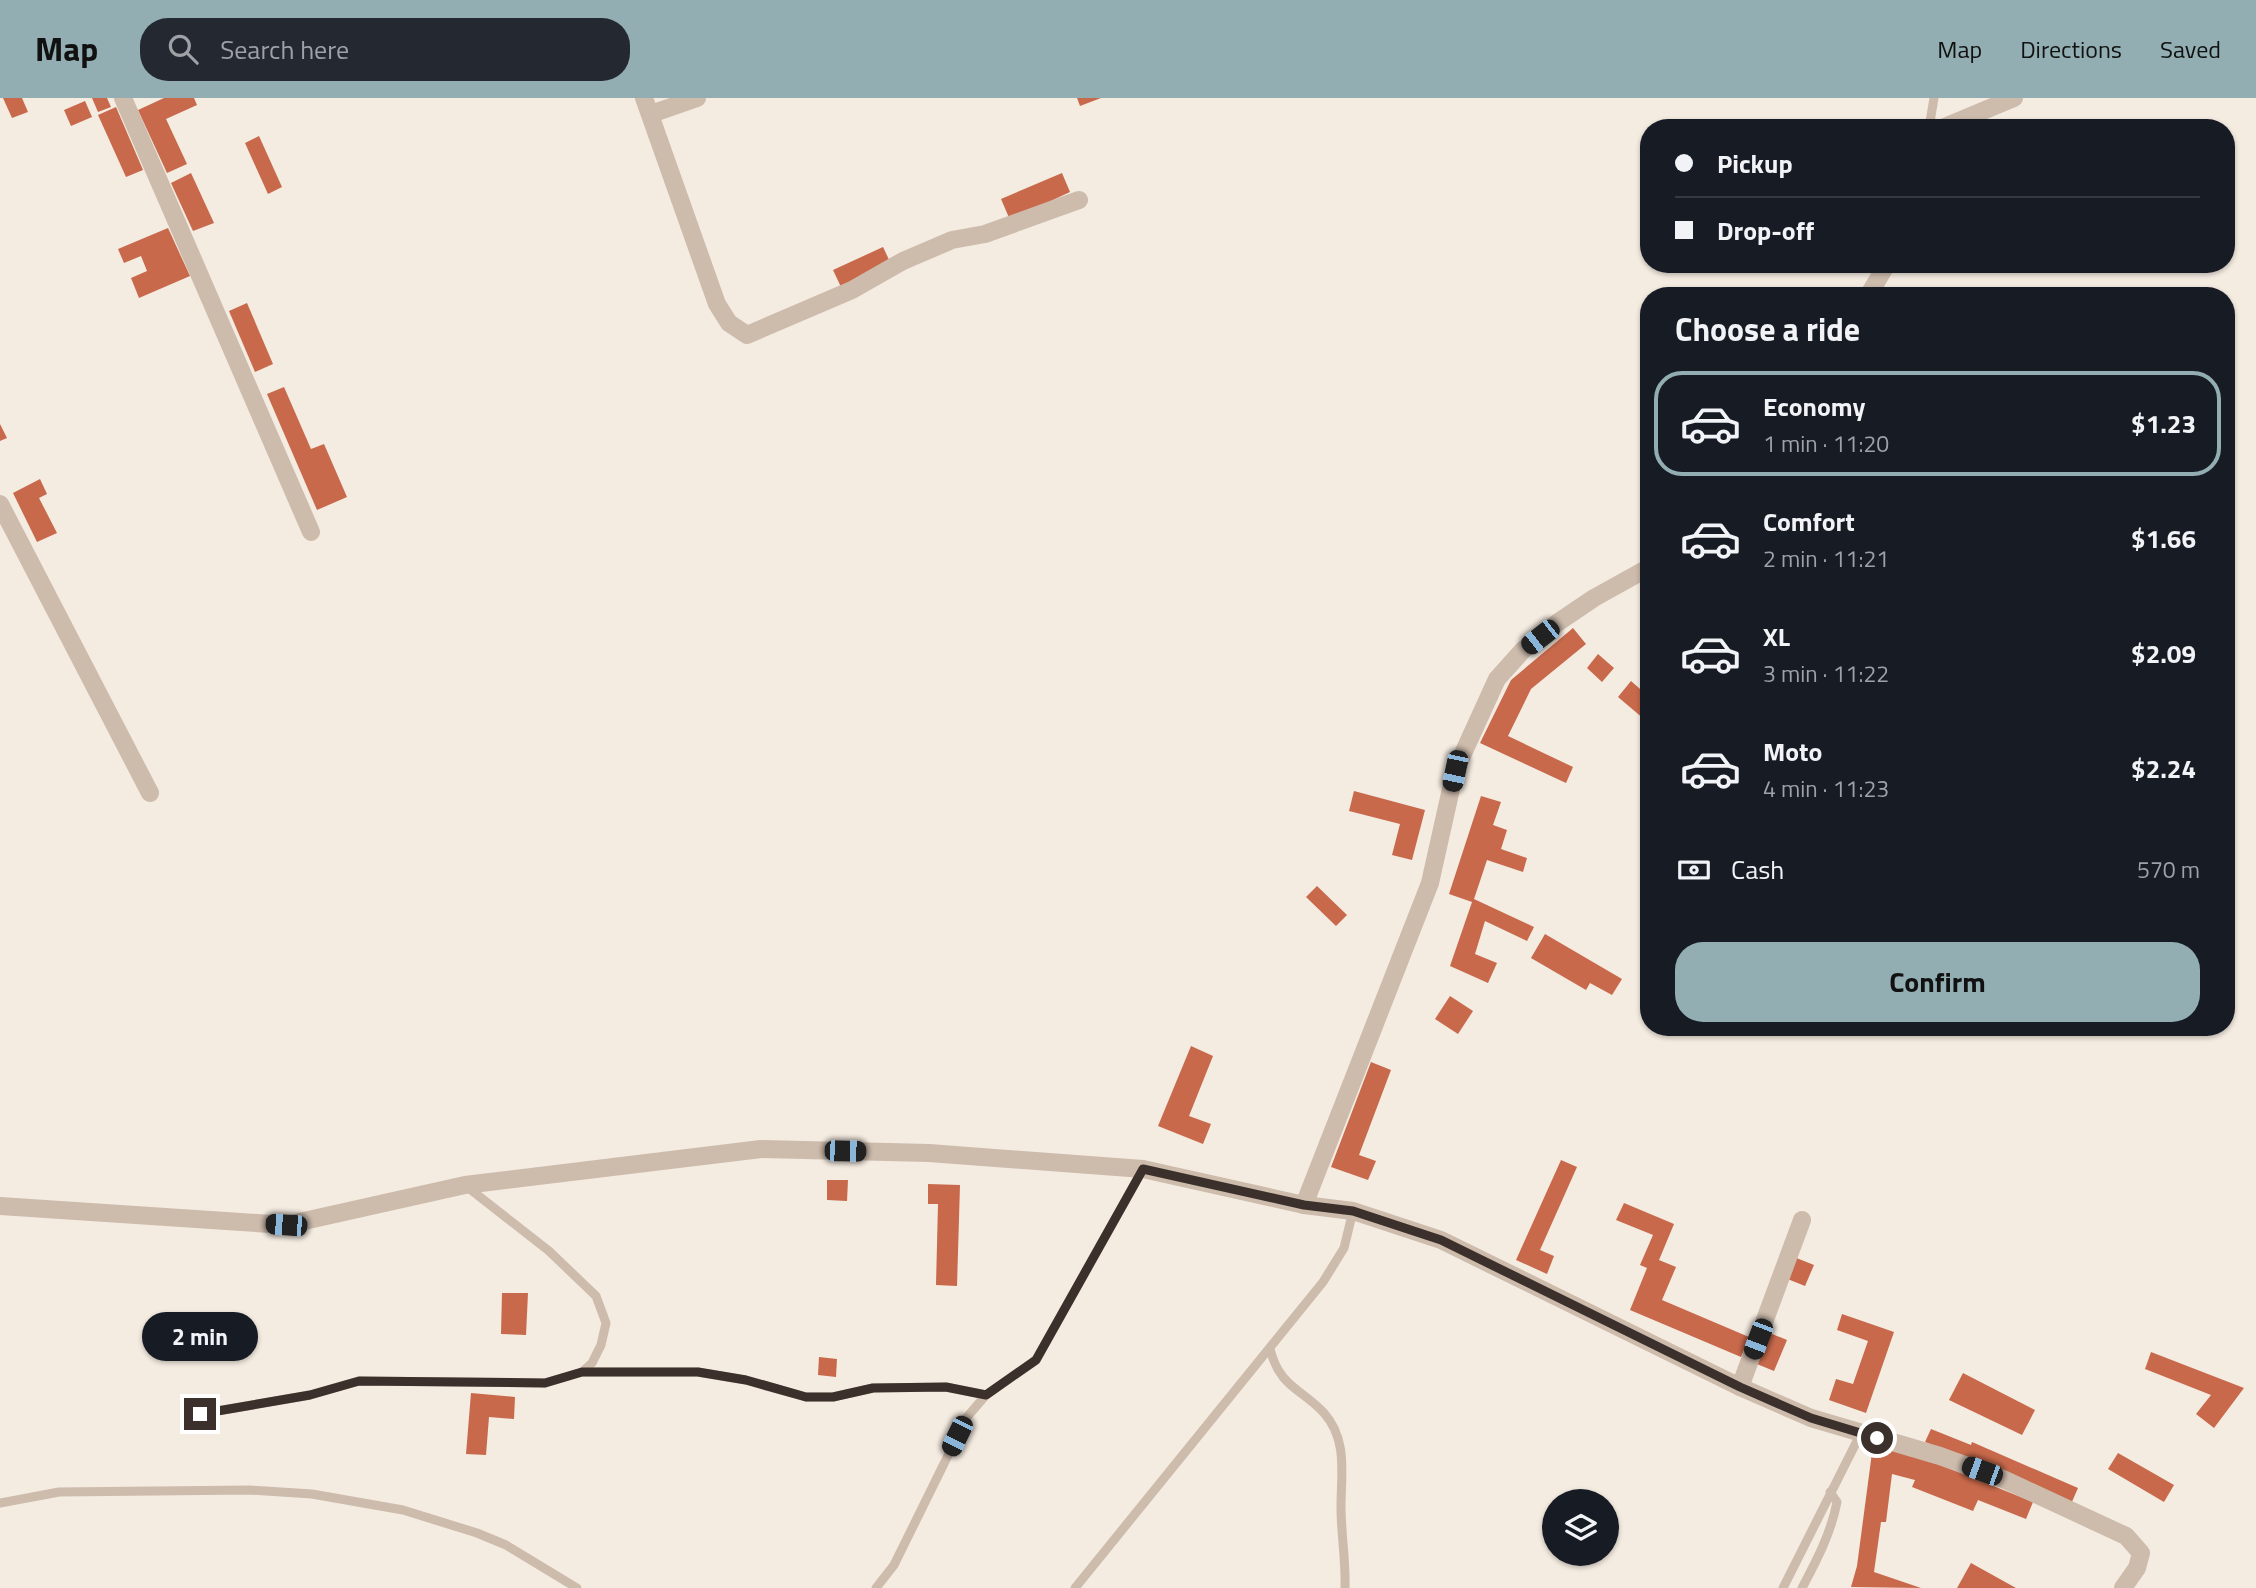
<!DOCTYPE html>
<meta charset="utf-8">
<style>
body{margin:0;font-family:"Titillium Web",sans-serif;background:#242831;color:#f1f3f6;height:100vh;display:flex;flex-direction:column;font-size:26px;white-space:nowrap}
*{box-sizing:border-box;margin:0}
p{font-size:23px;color:#9ea1a6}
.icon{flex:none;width:38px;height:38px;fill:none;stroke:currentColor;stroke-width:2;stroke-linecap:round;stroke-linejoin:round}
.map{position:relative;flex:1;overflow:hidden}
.drawer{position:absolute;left:1640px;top:189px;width:595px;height:749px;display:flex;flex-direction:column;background:#171b24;border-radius:28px;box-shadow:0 2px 5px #0004}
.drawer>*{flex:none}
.top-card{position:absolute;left:1640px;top:21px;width:595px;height:154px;border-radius:28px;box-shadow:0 2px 5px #0004;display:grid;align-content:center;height:154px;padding:0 35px;background:#171b24}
.controls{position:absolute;left:1542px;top:1391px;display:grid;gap:14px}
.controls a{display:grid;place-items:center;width:77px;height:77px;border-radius:50%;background:#171b24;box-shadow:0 2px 5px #0004;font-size:35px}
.end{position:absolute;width:32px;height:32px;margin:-16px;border:9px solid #3b302b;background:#fff;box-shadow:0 0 0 4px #fff}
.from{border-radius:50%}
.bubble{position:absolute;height:49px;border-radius:24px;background:#171b24;box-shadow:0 2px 5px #0004;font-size:23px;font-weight:700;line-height:49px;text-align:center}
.car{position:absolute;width:21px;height:42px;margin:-21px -10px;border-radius:9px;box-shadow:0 0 5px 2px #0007;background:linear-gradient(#222 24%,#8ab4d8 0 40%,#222 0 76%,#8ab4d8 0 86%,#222 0)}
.top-card b{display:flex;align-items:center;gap:24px;height:66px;font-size:26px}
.top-card b+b{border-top:2px solid #363941}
.top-card i{width:18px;height:18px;background:#f1f3f6}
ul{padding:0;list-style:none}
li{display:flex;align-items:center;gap:21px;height:105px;margin:0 14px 10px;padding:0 21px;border:4px solid transparent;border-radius:28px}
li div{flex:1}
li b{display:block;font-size:26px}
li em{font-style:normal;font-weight:700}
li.active{border-color:#92aeb2}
li>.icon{width:63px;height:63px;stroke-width:1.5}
h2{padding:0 35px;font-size:32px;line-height:84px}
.pay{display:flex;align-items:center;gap:18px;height:77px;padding:0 35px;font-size:26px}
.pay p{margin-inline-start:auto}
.button{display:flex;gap:14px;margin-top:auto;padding:14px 35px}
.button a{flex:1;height:80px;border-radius:28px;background:#92aeb2;color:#111;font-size:28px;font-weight:700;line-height:80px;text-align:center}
header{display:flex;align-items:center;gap:42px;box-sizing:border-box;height:98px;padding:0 35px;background:#92aeb2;color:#111}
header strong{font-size:33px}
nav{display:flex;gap:38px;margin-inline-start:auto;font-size:24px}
.search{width:490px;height:63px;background:#242831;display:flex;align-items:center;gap:18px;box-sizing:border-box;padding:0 24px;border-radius:28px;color:#9ea1a6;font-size:26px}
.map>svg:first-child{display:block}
.building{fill:#c8694b}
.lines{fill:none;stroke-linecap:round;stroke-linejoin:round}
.lane{stroke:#cdbbac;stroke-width:9}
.street{stroke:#cdbbac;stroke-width:18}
.route{stroke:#3b302b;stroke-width:9}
</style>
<header>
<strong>Map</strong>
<div class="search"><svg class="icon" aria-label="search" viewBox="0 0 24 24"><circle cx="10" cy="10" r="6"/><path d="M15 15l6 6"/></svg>Search here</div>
<nav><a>Map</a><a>Directions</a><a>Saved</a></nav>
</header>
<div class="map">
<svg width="2256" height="1490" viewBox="0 0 2256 1490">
<rect width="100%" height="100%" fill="#f4ebe1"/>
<!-- building -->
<g class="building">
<path d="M3,0H22L28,14L12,20Z"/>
<path d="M92,0H107L111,9L98,14Z"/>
<path d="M164,0H194L197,7L166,21L187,66L167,75L138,12Z"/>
<path d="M1077,0H1101L1080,8Z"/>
<path d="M85,3L92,19L71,28L64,12Z"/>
<path d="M116,9L143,72L126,79L98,17Z"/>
<path d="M259,38L282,89L268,96L245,45Z"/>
<path d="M191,75L214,125L193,133L171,85Z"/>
<path d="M1062,75L1070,94L1010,122L1001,101Z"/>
<path d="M168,130L190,178L139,200L131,180L147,173L141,158L124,165L118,151Z"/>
<path d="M883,149L891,166L841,189L833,172Z"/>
<path d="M247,205L273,266L255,274L229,213Z"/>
<path d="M284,289L311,351L324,346L347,399L317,412L267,296Z"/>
<path d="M0,326L7,340L0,343Z"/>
<path d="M40,381L47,396L39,400L57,435L37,444L13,395Z"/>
<path d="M1573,530L1586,546L1531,591L1508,638L1573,669L1566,685L1480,645L1511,582Z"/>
<path d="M1598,556L1614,570L1602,584L1587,570Z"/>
<path d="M1631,583L1648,598V615L1644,621L1618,599Z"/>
<path d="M1354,693L1425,712L1412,762L1392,757L1400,726L1349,713Z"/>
<path d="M1481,698L1501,704L1493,727L1507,732L1501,751L1527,760L1523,774L1487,762L1474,801L1534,829L1527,843L1485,823L1475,856L1497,865L1488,885L1450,868L1472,804L1449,796Z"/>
<path d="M1317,788L1347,817L1336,828L1306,799Z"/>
<path d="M1545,836L1622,881L1612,897L1590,885L1586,892L1531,860Z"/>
<path d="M1450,898L1473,913L1458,936L1435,921Z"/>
<path d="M1191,948L1213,958L1189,1018L1211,1026L1203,1046L1158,1028Z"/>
<path d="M1371,964L1391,972L1359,1057L1376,1063L1368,1082L1331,1069Z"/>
<path d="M1561,1062L1577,1069L1540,1152L1554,1158L1547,1176L1516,1162Z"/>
<path d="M827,1082H848L847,1103L827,1102Z"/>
<path d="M928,1086L960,1087L957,1188L936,1187L938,1106H928Z"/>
<path d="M1624,1105L1674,1126L1659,1162L1676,1169L1662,1202L1749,1239L1741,1259L1630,1212L1647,1170L1640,1167L1653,1137L1616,1122Z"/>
<path d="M1794,1159L1814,1167L1805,1188L1785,1180Z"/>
<path d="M502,1195H528L526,1237L501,1236Z"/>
<path d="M1842,1216L1894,1234L1866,1315L1829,1302L1836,1281L1853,1286L1868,1243L1837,1232Z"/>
<path d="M1765,1233L1787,1242L1774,1273L1752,1264Z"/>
<path d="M2151,1254L2244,1290L2214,1330L2196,1316L2211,1297L2145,1271Z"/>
<path d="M819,1259L837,1261L836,1279L818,1277Z"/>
<path d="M1963,1275L2035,1312L2022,1337L1949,1302Z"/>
<path d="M471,1295L515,1299L514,1321L489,1319L486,1357L466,1356Z"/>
<path d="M1931,1331L1971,1347L1972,1344L2078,1390L2071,1406L1925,1344Z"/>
<path d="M1873,1347L1924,1360L2033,1404L2026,1421L1978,1402L1973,1413L1912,1389L1915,1382L1892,1376L1886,1424H1881L1874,1474L1921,1490L1851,1489L1857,1468Z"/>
<path d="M2118,1355L2174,1387L2164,1404L2108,1371Z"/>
<path d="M1971,1465L2016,1490H1957Z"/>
</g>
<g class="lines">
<!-- lane -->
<g class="lane">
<path d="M1929,30L1934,0"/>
<path d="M1270,1251C1280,1290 1301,1290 1324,1315C1348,1342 1341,1376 1341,1409C1341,1436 1346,1463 1345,1490"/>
<path d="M582,1274H698L745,1282L806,1299H833L873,1290L946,1289L986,1297"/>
<path d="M200,1316L310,1297L359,1283L545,1285L582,1274L592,1265L601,1247L606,1225L596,1198L549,1153L466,1088"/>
<path d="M0,1405L59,1394L250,1392L312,1396L403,1412L477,1435L506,1447L577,1490"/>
<path d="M876,1490L894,1467L967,1319L986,1297L1036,1262L1143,1071"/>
<path d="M1075,1490L1323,1184L1344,1150L1353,1113"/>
<path d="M1783,1490L1861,1335"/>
<path d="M1802,1490C1817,1462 1831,1435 1837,1404L1830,1394"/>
</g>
<!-- street -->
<g class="street">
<path d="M123,0L311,434"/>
<path d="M644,0L717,206L729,225L747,237L852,192L903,163L952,142L985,136L1079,102"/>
<path d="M651,16L697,0"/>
<path d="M1942,30L2014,0"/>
<path d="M1868,198L1887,166"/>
<path d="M0,406L150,695"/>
<path d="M1304,1107L1430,785L1455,673L1497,581L1523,552L1557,525L1594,500L1648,470"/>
<path d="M0,1108L286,1127L465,1087L761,1051L929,1055L1143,1071L1304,1107L1353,1113L1441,1142L1740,1289L1811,1320L1940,1358L2003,1381L2126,1438L2141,1455L2137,1470L2123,1490"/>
<path d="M1740,1289L1802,1122"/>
</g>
</g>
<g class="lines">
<!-- route -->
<path class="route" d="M200,1316L310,1297L359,1283L545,1285L582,1274H698L746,1282L806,1299H833L873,1290L946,1289L986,1297L1036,1262L1143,1071L1304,1107L1353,1113L1441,1142L1740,1289L1811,1320L1877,1340"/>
</g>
</svg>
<div class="controls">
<a><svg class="icon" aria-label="layers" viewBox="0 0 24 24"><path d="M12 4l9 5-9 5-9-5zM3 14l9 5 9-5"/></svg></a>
</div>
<i class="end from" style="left:1877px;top:1340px"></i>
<i class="end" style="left:200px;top:1316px"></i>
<div class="bubble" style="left:142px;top:1214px;width:116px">2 min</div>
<i class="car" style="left:1540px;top:539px;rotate:232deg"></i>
<i class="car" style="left:1455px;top:673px;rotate:192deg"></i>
<i class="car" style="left:845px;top:1053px;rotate:91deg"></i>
<i class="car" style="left:286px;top:1127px;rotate:274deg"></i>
<i class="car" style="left:1758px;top:1241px;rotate:201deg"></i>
<i class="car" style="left:957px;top:1338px;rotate:206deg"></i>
<i class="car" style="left:1982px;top:1373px;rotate:290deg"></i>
<div class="top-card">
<b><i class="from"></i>Pickup</b>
<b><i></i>Drop-off</b>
</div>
<section class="drawer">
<h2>Choose a ride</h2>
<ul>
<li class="active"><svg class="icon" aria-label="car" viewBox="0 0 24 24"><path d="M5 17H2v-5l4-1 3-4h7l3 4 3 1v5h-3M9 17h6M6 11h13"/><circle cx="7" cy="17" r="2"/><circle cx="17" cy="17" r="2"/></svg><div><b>Economy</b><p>1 min · 11:20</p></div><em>$1.23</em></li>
<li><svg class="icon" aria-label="car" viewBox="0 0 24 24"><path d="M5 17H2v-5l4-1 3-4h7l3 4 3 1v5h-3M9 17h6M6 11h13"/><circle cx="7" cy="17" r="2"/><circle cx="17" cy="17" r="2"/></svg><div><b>Comfort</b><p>2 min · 11:21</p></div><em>$1.66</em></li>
<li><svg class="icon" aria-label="car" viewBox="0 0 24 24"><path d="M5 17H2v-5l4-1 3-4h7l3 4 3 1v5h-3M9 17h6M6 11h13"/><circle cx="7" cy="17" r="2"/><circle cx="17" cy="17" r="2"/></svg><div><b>XL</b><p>3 min · 11:22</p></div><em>$2.09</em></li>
<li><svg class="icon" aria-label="car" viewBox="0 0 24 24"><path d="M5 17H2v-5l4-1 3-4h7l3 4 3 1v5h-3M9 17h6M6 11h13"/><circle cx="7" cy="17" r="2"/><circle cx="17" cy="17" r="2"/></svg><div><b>Moto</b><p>4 min · 11:23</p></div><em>$2.24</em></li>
</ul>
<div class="pay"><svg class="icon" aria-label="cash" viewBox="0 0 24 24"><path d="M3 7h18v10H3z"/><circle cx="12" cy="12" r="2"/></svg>Cash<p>570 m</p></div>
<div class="button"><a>Confirm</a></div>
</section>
</div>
